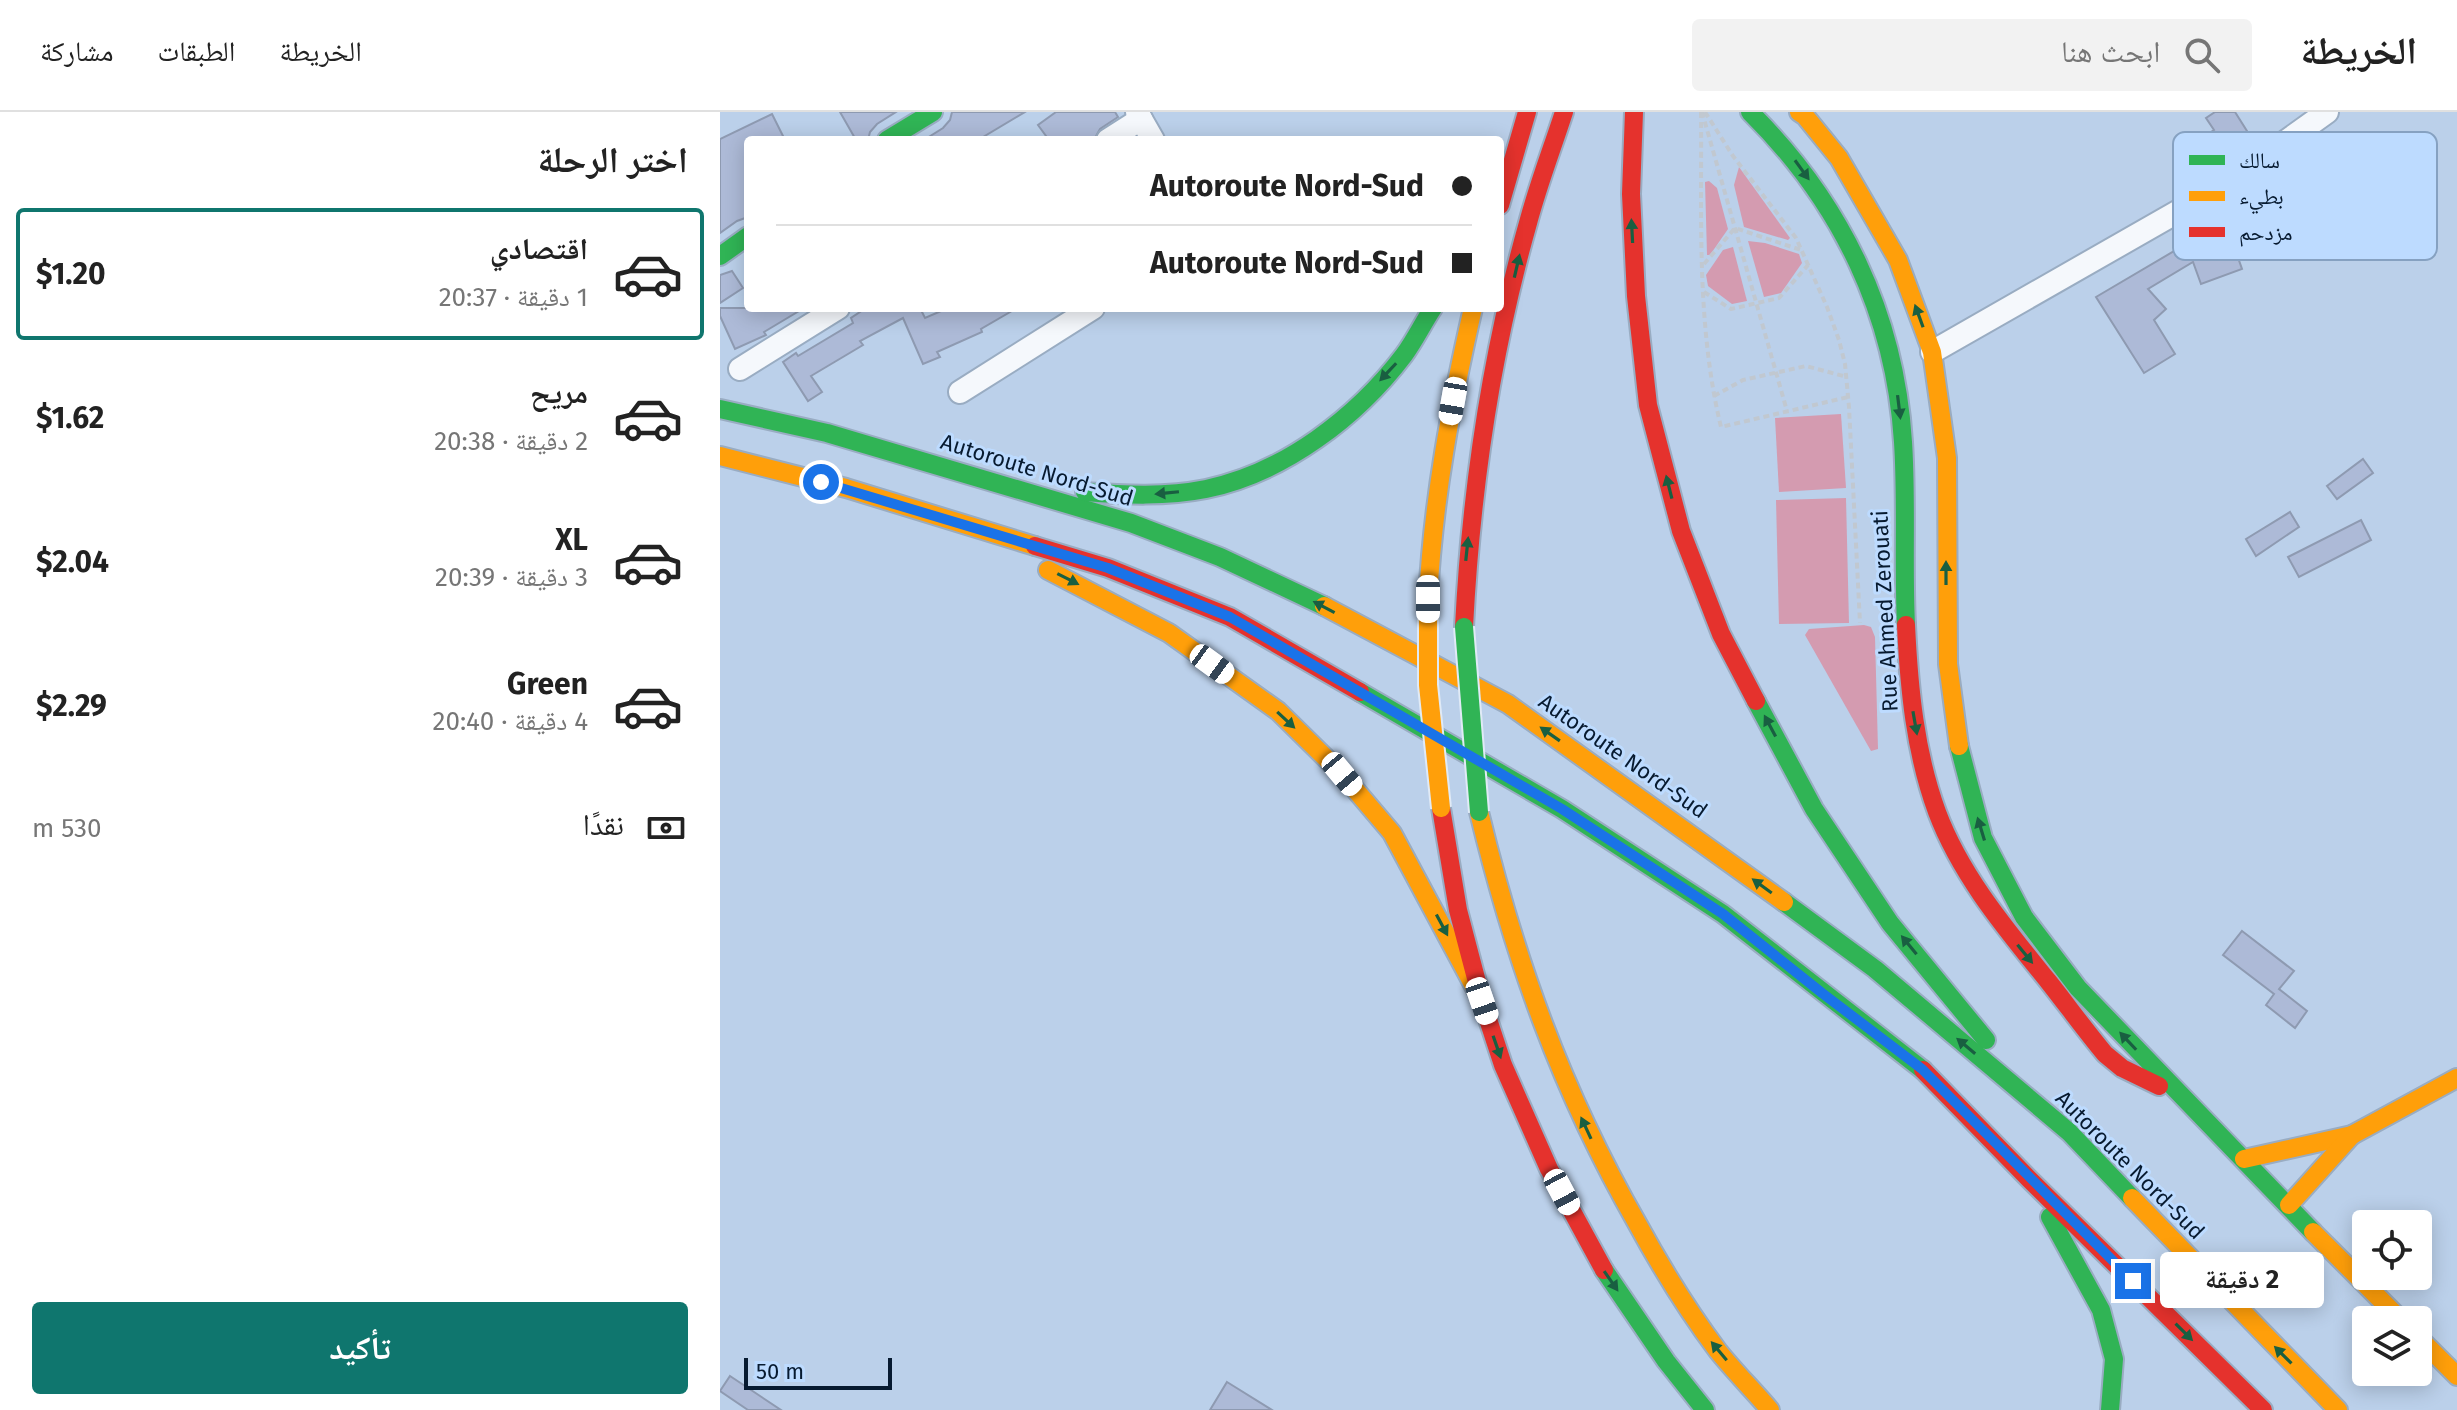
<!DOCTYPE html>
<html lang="ar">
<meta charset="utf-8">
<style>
body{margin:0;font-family:"Fira Sans","Noto Naskh Arabic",sans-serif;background:#f2f2f2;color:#222;direction:rtl;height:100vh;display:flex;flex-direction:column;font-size:30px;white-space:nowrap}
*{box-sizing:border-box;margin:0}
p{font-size:26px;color:#767676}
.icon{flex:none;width:44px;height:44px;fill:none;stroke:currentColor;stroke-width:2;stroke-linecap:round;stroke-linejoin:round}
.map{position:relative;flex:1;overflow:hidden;direction:ltr}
.sheet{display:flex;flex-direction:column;background:#fff;width:720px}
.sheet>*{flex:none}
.banner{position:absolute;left:24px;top:24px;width:760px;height:176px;border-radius:8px;box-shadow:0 4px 20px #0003;direction:rtl;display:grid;align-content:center;height:176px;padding:0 32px;background:#fff}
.fabs{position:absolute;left:1632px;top:1098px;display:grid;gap:16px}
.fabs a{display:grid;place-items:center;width:80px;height:80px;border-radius:8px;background:#fff;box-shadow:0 4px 20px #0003;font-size:40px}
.scale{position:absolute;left:24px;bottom:20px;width:148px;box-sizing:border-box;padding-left:8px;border:4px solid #071a30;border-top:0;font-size:22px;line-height:28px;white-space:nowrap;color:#071a30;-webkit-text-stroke:6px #bddbff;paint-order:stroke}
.end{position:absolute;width:36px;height:36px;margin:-18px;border:10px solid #1a73e8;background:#fff;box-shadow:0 0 0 4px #fff}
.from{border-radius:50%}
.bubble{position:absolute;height:56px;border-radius:8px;background:#fff;box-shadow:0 4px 20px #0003;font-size:26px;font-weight:700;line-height:56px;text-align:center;direction:rtl}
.car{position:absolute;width:24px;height:48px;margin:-24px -12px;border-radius:10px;box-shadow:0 0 6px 2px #0007;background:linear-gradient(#fff 24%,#345 0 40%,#fff 0 76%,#345 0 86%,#fff 0)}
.banner b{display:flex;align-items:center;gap:28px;height:76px;font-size:30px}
.banner b+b{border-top:2px solid #e0e0e0}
.banner i{width:20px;height:20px;background:#222}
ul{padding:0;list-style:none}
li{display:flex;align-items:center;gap:24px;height:132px;margin:0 16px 12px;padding:0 16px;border:4px solid transparent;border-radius:8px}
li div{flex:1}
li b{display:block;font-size:30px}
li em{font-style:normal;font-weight:700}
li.current{border-color:#0f766e}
li>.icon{width:72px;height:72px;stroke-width:1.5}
h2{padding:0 32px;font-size:36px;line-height:96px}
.pay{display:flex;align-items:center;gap:20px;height:88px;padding:0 32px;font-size:30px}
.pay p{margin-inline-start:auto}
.primary-button{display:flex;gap:16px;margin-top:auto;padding:16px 32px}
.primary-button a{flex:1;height:92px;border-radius:8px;background:#0f766e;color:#fff;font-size:32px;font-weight:700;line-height:92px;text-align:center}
header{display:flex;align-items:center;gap:48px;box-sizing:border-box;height:112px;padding:0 40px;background:#fff;border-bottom:2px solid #e0e0e0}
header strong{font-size:38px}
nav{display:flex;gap:44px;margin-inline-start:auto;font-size:28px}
.search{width:560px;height:72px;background:#f2f2f2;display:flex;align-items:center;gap:20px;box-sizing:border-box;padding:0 28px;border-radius:8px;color:#767676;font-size:30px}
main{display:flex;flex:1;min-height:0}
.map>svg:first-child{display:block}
.green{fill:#d49bb0}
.building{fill:#adbad7;stroke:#8e9ab1;stroke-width:2}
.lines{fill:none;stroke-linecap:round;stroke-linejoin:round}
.street-casing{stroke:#99acc2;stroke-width:26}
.fast-casing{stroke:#99acc2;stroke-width:22}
.slow-casing{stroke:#99acc2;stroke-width:22}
.jam-casing{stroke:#99acc2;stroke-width:22}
.path{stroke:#c1c8d0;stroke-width:4;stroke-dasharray:6 4;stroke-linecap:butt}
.street{stroke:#f5f8fc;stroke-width:22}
.fast{stroke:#30b455;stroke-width:18}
.slow{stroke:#ff9f0a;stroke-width:18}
.jam{stroke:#e5322d;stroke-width:18}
.fast-bridge-casing{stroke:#e0eaf6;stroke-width:22;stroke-linecap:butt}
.slow-bridge-casing{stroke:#e0eaf6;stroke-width:22;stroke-linecap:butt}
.fast-bridge{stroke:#30b455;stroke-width:18}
.slow-bridge{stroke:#ff9f0a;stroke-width:18}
.oneway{fill:#195f41}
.route{stroke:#1a73e8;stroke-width:10}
.labels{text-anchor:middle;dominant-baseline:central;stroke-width:6;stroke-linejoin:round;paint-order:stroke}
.street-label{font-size:22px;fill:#071a30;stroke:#bddbff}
.key{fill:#bddbff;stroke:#86a1c1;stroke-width:2}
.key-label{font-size:22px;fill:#071a30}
</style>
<header>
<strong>الخريطة</strong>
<div class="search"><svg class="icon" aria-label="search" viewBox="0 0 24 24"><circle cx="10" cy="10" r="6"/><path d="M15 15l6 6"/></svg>ابحث هنا</div>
<nav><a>الخريطة</a><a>الطبقات</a><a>مشاركة</a></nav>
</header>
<main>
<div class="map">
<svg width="1737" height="1298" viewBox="0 0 1737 1298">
<rect width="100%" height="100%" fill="#bbd0ea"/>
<!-- green -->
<g class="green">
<path d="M1019,55L1070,126L1068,128L1024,115L1014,73Z"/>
<path d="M989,69L997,76L1008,117L990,143H987L985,70Z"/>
<path d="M1028,129L1045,131L1079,142L1082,151L1061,181L1044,185Z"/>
<path d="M1013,135L1027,189L1012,192L988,174L986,163L1003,138Z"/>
<path d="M1121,302L1126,376L1059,380L1055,306Z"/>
<path d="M1126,386L1129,511L1059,512L1056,388Z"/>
<path d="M1144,513L1151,515L1155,525L1158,637L1151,639L1085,523L1089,517Z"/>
</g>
<!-- building -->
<g class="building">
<path d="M120,0H176L157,12L150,20L148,28H136Z"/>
<path d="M232,0H305L258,28H204L223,16L230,8Z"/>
<path d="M336,0H395L398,5L380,17L374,28H329L318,13Z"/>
<path d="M1495,0H1515L1532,27L1506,43L1491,20L1494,18L1486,6Z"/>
<path d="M52,2L65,28H28V105L17,109L0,121V27Z"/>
<path d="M1500,112L1516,140L1522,157L1481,172L1473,150L1428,177L1446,197L1434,208L1455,242L1424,261L1376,185Z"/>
<path d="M12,159L23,176L0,191V163Z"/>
<path d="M0,196H84L44,220L46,223L15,237L0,204Z"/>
<path d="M146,196H200L205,206L228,196H297L261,217L262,220L217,240L220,245L203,252L183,206L140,229L143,233L91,264L102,280L88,289L63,250L76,241L78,244L133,211L131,206Z"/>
<path d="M1643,347L1653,361L1617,387L1607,374Z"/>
<path d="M1570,400L1579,415L1536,444L1526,427Z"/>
<path d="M1641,408L1651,428L1579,465L1568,445Z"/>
<path d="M1522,819L1574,859L1559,877L1587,899L1575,916L1546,893L1554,882L1503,843Z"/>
<path d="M10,1264L61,1298H28L0,1279Z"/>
<path d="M507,1270L552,1298H490Z"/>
</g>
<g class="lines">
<!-- street casing -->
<g class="street-casing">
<g id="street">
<path d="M417,0L433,28"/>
<path d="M388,28L421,7"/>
<path d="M1212,240L1508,71L1607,0"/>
<path d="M20,257L118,196"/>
<path d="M240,280L373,196"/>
</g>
</g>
<!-- fast casing -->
<g class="fast-casing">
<g id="fast">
<path d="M1030,0C1121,90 1175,202 1183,330C1187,391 1183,452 1186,513"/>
<path d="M167,28L213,0"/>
<path d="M0,144L28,124"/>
<path d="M0,297L107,321L411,411L500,445L604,494"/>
<path d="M365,380C405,383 446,385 486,377C564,361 637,305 684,243C695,228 703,211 713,196"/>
<path d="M640,580L842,697L1003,802L1203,958"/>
<path d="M1036,589L1094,697L1170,811L1266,928"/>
<path d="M1239,634L1263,726L1304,805L1358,876L1593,1120"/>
<path d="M1064,790L1155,857L1349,1020L1412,1086"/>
<path d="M1330,1105L1381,1198L1394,1247L1390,1298"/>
<path d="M884,1158L946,1249L985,1298"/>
</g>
</g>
<!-- slow casing -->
<g class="slow-casing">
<g id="slow">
<path d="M1079,0L1085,4L1119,46L1178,148L1212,240L1227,346L1228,552L1239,634"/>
<path d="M0,344L126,376L315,434"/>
<path d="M328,458L449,521L558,599L622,662L672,721L762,889"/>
<path d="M708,487C713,388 731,292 753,196"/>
<path d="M604,494L788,592L1064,790"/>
<path d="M759,700C795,848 841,978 917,1111C941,1155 968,1199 998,1239C1014,1259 1033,1278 1050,1298"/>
<path d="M1524,1047L1632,1023L1737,966"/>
<path d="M1412,1086L1618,1298"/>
<path d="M1569,1093L1632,1023"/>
<path d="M1593,1120L1681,1208"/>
<path d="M1698,1225L1737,1264"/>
</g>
</g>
<!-- jam casing -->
<g class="jam-casing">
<g id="jam">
<path d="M914,0L911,82L916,184L928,293L961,419L1001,522L1036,589"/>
<path d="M780,93L807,0"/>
<path d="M315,434L388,456L510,505L640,580"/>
<path d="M1186,513C1189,576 1195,640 1217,700C1241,764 1286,817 1328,869C1347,893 1365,918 1385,942L1402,956L1439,974"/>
<path d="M744,515C751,378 771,242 808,111C818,73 832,37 844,0"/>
<path d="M721,696L738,798L762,889L783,953L829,1057L884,1158"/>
<path d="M1203,958L1309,1067L1543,1298"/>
</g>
</g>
<!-- path -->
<g class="path">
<path d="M981,0C982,104 976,212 1001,315L1128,285"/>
<path d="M982,0L1067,299"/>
<path d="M985,0L1013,44L1076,126L1107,195L1119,228L1125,252L1129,295L1140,511"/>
<path d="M984,152L1015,116L1081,138"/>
<path d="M984,180L1011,197L1059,186L1088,153"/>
<path d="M994,284L1023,268L1086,254L1127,265"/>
</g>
<!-- street -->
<use href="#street" class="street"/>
<!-- fast -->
<use href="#fast" class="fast"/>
<!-- slow -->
<use href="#slow" class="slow"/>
<!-- jam -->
<use href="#jam" class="jam"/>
<!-- fast-bridge casing -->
<g class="fast-bridge-casing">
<path id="fast-bridge" d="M744,515L759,700"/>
</g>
<!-- slow-bridge casing -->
<g class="slow-bridge-casing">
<path id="slow-bridge" d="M708,487V573L721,696"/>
</g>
<!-- fast-bridge -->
<use href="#fast-bridge" class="fast-bridge"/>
<!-- slow-bridge -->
<use href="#slow-bridge" class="slow-bridge"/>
</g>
<!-- one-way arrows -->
<defs><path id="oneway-solid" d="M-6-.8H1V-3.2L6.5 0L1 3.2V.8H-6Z" transform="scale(2)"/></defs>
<g class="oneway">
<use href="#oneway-solid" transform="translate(1082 58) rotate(54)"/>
<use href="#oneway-solid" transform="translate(912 119) rotate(-93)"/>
<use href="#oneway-solid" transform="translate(797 154) rotate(-77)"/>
<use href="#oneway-solid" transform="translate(1199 204) rotate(-110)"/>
<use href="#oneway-solid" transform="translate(668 260) rotate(133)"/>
<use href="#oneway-solid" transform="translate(1179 295) rotate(83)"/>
<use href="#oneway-solid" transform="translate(949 375) rotate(-104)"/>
<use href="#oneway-solid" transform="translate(447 381) rotate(174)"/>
<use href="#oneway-solid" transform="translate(747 437) rotate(-84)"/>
<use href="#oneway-solid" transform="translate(1226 461) rotate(-90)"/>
<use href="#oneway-solid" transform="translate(348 467) rotate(27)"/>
<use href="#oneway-solid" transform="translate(604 495) rotate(-152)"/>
<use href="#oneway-solid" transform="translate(566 608) rotate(43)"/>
<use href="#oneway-solid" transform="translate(1195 611) rotate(80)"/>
<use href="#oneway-solid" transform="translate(1050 614) rotate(-118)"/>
<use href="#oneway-solid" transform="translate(830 622) rotate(-145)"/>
<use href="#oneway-solid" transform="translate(1261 717) rotate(-107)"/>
<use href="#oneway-solid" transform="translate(1042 774) rotate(-144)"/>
<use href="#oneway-solid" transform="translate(722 813) rotate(62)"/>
<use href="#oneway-solid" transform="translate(1189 833) rotate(-129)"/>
<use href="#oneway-solid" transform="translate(1305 842) rotate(51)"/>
<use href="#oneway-solid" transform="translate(1408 929) rotate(-133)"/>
<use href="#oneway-solid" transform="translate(1246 934) rotate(-140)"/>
<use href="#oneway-solid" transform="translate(777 935) rotate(71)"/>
<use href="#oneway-solid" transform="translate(866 1016) rotate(-115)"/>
<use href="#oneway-solid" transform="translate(891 1169) rotate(55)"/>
<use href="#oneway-solid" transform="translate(1464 1220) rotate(45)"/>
<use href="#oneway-solid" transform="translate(999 1239) rotate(-130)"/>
<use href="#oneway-solid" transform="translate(1563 1243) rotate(-135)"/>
</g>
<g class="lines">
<!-- route -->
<path class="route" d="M101,370L388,456L510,505L842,697L1003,802L1102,881L1202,957L1413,1169"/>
</g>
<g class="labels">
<!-- street labels -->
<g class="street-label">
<text transform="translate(317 358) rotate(17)">Autoroute Nord-Sud</text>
<text transform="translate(1165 499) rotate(-93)">Rue Ahmed Zerouati</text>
<text transform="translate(903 644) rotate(35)">Autoroute Nord-Sud</text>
<text transform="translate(1410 1053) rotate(45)">Autoroute Nord-Sud</text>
</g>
</g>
<!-- legend -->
<rect x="1453" y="20" width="264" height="128" rx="12" class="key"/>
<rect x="1469" y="43" width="36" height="10" fill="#30b455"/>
<rect x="1469" y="79" width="36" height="10" fill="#ff9f0a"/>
<rect x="1469" y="115" width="36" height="10" fill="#e5322d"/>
<g class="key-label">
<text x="1519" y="56">سالك</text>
<text x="1519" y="92">بطيء</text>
<text x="1519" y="128">مزدحم</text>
</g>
</svg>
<div class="fabs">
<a><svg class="icon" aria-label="locate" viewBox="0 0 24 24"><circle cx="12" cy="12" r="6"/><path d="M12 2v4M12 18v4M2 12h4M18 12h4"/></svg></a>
<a><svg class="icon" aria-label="layers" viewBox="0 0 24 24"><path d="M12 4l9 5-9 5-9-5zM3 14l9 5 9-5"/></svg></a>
</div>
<div class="scale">50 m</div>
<i class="end from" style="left:101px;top:370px"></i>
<i class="end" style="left:1413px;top:1169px"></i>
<div class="bubble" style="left:1440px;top:1140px;width:164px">2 دقيقة</div>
<i class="car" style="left:733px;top:289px;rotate:190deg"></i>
<i class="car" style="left:708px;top:487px;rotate:180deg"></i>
<i class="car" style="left:492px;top:552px;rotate:126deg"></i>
<i class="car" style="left:622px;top:662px;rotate:140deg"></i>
<i class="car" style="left:762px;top:889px;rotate:161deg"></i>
<i class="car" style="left:842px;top:1080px;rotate:152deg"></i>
<div class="banner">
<b><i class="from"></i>Autoroute Nord-Sud</b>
<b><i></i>Autoroute Nord-Sud</b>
</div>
</div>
<section class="sheet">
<h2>اختر الرحلة</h2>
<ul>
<li class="current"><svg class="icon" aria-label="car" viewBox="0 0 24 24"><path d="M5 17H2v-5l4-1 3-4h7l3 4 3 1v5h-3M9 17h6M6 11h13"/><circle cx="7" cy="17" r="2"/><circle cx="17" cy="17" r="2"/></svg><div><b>اقتصادي</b><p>1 دقيقة · 20:37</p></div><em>$1.20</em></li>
<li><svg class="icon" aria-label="car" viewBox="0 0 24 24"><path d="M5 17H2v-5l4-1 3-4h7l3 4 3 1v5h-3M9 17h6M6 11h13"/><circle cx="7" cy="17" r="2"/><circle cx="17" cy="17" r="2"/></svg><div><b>مريح</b><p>2 دقيقة · 20:38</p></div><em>$1.62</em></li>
<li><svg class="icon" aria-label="car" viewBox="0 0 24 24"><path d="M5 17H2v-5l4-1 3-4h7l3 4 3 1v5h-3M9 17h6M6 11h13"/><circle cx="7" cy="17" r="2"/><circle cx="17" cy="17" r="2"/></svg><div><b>XL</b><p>3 دقيقة · 20:39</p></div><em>$2.04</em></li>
<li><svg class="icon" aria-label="car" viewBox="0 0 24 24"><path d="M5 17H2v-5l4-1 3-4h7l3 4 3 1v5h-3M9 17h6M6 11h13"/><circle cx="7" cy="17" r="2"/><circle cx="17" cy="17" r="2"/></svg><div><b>Green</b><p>4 دقيقة · 20:40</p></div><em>$2.29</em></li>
</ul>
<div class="pay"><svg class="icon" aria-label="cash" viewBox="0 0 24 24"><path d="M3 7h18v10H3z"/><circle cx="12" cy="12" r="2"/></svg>نقدًا<p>530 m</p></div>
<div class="primary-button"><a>تأكيد</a></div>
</section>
</main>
